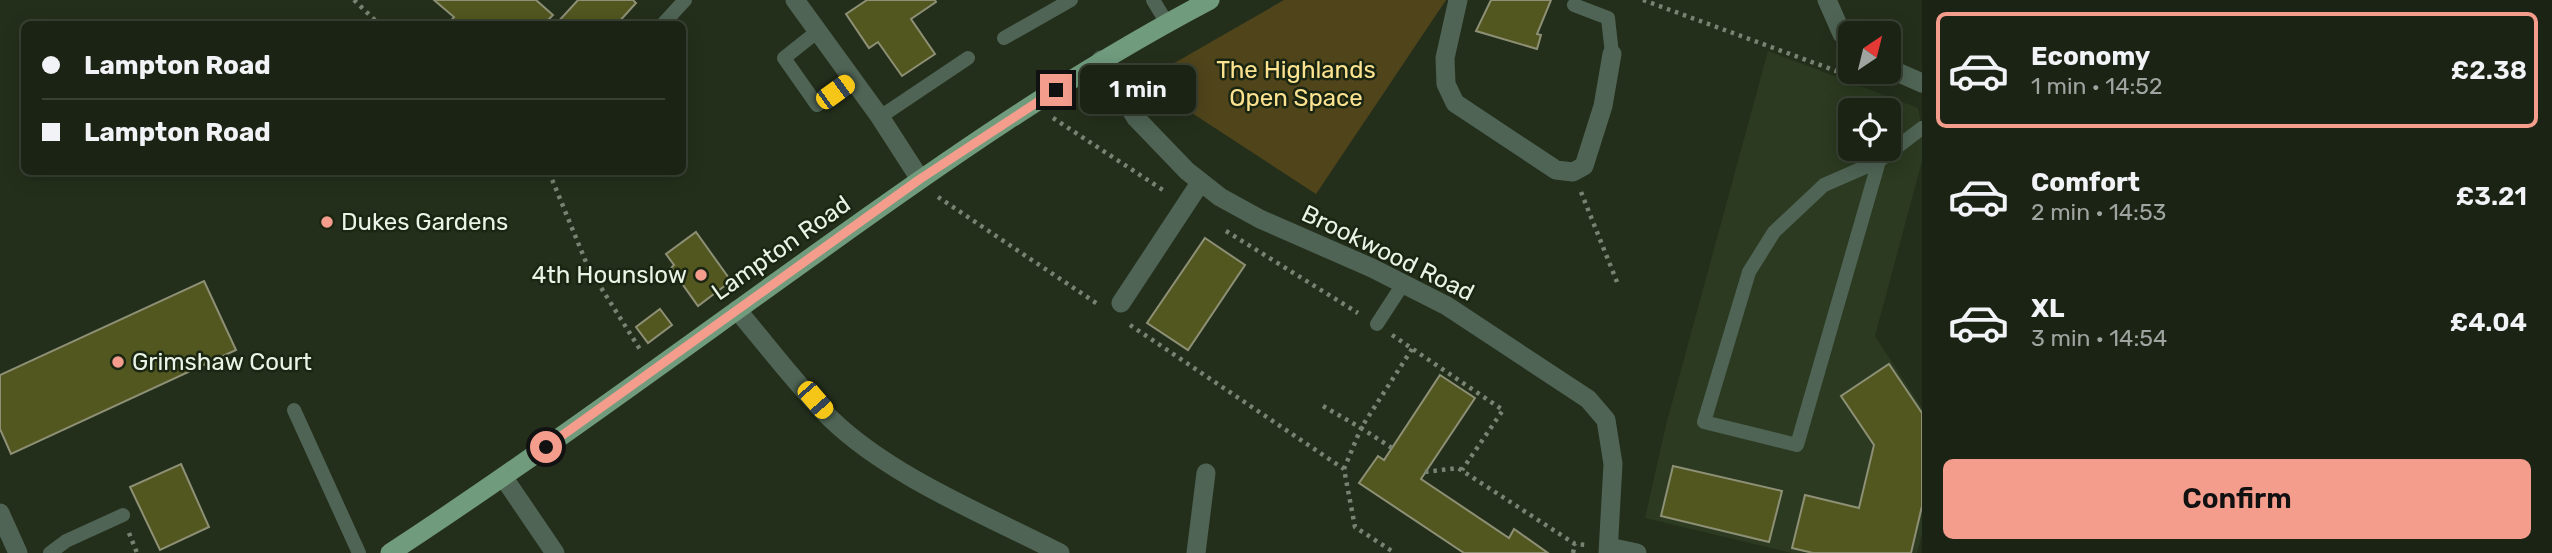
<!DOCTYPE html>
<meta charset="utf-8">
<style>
body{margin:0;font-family:Rubik,sans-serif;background:#242b1d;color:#f1f3f6;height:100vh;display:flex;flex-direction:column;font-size:26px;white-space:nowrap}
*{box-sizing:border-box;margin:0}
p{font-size:23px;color:#a0a4a0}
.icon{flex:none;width:38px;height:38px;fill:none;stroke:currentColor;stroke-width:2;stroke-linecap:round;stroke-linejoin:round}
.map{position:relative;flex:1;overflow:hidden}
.side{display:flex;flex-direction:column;background:#1b2314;width:630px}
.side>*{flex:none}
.banner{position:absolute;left:21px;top:21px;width:665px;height:154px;border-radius:10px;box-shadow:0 4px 18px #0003,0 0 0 2px #394034;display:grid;align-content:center;height:154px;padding:0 21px;background:#1b2314}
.needle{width:46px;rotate:35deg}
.buttons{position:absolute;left:1838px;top:21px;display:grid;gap:14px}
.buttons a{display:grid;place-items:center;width:63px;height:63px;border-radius:10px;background:#1b2314;box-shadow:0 4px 18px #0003,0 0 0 2px #394034;font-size:35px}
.end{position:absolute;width:32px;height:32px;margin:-16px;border:9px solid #f49d8d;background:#111;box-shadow:0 0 0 4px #111}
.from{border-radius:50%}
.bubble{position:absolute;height:49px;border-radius:10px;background:#1b2314;box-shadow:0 4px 18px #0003,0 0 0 2px #394034;font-size:23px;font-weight:600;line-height:49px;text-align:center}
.car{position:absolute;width:21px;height:42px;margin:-21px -10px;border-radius:9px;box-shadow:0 0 5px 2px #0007;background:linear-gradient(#f5c518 24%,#345 0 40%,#f5c518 0 76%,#345 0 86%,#f5c518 0)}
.banner b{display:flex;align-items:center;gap:24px;height:66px;font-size:26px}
.banner b+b{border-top:2px solid #394034}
.banner i{width:18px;height:18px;background:#f1f3f6}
ul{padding:12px 0 0;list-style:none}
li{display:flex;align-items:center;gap:21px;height:116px;margin:0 14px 10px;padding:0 7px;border:4px solid transparent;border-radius:10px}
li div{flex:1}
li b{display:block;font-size:26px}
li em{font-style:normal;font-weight:600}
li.on{border-color:#f49d8d}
li>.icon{width:63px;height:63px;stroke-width:1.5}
.primary-button{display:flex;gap:14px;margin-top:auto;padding:14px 21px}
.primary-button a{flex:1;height:80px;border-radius:10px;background:#f49d8d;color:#111;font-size:28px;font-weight:600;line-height:80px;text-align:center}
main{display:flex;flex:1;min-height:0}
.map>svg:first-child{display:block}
.built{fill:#2b3a20;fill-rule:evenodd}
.green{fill:#50441b}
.building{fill:#52561f;stroke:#8d9075;stroke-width:2}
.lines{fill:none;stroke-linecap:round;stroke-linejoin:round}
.path{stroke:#798372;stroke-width:4.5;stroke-dasharray:3.5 5;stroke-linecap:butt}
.service{stroke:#4f6455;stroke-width:14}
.minor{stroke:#4f6455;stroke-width:19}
.primary{stroke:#709b7d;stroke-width:19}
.route{stroke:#f49d8d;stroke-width:9}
.poi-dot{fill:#f49d8d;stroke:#1a2612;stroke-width:2.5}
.labels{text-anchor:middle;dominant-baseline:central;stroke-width:5;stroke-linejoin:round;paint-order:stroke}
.park-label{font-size:24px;fill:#fde390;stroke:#1a2612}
.poi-label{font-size:24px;fill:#ebf3e6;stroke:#1a2612;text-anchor:start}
.street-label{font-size:24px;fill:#ebf3e6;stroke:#1a2612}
</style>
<main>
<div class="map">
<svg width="1922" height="553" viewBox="0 0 1922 553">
<rect width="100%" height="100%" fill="#242f1b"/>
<!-- built -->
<path class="built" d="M1768,51L1918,108L1922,128V161L1875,336L1922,408V534L1917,553H1792L1645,518L1666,425ZM1850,110H1888V149H1850Z"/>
<!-- green -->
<path class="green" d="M1284,0H1446L1316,194L1143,81Z"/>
<!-- building -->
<g class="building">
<path d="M434,0H536L553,15L544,24H448L454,17Z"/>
<path d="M578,0H633L636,3L617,24L606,21L603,24H556Z"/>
<path d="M867,0H935L936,2L911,19L935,54L902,76L878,42L869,48L846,14Z"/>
<path d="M1491,0H1551L1537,34L1541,35L1537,49L1476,31Z"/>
<path d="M696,232L731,281L698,306L671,268L674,265L666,254Z"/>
<path d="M1205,238L1245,265L1188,350L1147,323Z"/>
<path d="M204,281L236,350L11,454L0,429V375Z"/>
<path d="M660,309L672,325L648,343L636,327Z"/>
<path d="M1889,364L1922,413V506L1911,553H1813L1792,548L1805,495L1859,508L1874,445L1841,396Z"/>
<path d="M1440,375L1475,398L1421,479L1509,538L1514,529L1548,553H1464L1359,483L1378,456L1384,460Z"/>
<path d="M181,464L209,527L160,550L130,487Z"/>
<path d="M1673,466L1782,491L1769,542L1661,516Z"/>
</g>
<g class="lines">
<!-- path -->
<g class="path">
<path d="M354,0L379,24"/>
<path d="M1643,0L1869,83"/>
<path d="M1053,118L1166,192"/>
<path d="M549,172L588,267L641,351"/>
<path d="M1581,192L1617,282"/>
<path d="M938,197L1099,305"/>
<path d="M1226,231L1358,313"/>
<path d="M1130,325L1344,469"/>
<path d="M1392,335L1503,410L1462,470"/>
<path d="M1323,406L1361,428L1344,469L1355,527L1395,553"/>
<path d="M1392,448L1361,428L1412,349"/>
<path d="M1425,472L1458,468L1575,544L1587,545"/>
<path d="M129,533L137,553"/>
<path d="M1573,553L1575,544"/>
</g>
<!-- service -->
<g class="service">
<path d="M1153,0L1167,23"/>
<path d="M1574,5L1608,18L1612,54"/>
<path d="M663,24L685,0"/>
<path d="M818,31L784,58L817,105L853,79"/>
<path d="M1004,38L1071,0"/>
<path d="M880,117L968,58"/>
<path d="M1879,161L1797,445L1704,422L1749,272L1774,232L1824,185L1879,161L1922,128"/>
<path d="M1377,324L1403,284"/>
<path d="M294,410L359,553"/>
<path d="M50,553L66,541L123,515"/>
</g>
<!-- minor -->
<g class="minor">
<path d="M795,0L880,117L920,179"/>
<path d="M1458,0L1445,58L1446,84L1455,103L1556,170L1573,172L1584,166L1603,106L1612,54"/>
<path d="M1827,0L1842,34L1850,40"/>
<path d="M1101,60L1136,118L1187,171L1220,197L1260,219L1372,268L1447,306L1588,399L1606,420L1613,464L1608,553"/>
<path d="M1888,68L1922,83"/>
<path d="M1121,303L1200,183"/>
<path d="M737,310C768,346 797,386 831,419C891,477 986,515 1060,553"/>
<path d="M504,478L555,553"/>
<path d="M0,513L18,553"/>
<path d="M1609,547L1637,553"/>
<path d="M1196,553L1206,473"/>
</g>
<!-- primary -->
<path class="primary" d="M390,553C535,458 674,355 814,255C942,163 1071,73 1210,0"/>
</g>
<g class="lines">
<!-- route -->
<path class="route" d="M546,447L920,179L1056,90"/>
</g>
<!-- markers -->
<g class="poi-dot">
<circle cx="327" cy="222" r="7"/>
<circle cx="701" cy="275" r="7"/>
<circle cx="118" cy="362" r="7"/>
</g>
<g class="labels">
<!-- park labels -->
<g class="park-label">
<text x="1296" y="70">The Highlands<tspan x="1296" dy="28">Open Space</tspan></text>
</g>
<!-- poi labels -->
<g class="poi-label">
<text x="341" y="222">Dukes Gardens</text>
<text x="687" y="275" text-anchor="end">4th Hounslow</text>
<text x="132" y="362">Grimshaw Court</text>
</g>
<!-- street labels -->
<g class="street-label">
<text transform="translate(781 248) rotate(-35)">Lampton Road</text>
<text transform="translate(1388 253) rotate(26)">Brookwood Road</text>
</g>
</g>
</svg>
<div class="buttons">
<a><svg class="needle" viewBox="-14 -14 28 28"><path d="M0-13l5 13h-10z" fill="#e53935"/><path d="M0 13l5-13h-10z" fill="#a0a4a0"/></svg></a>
<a><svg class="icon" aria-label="locate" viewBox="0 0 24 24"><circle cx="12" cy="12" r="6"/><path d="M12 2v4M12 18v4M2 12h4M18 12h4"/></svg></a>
</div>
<i class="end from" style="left:546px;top:447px"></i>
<i class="end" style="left:1056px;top:90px"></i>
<div class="bubble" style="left:1080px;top:65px;width:116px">1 min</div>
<i class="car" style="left:835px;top:92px;rotate:54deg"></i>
<i class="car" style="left:815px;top:400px;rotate:139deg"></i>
<div class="banner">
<b><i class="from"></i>Lampton Road</b>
<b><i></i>Lampton Road</b>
</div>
</div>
<section class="side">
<ul>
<li class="on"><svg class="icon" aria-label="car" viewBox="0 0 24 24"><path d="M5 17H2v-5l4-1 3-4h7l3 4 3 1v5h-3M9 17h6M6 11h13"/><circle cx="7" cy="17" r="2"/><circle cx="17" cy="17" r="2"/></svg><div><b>Economy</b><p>1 min · 14:52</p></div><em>£2.38</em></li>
<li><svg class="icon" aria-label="car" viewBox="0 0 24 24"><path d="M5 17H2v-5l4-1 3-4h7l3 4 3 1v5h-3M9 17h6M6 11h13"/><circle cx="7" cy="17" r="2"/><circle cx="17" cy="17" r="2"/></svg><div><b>Comfort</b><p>2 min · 14:53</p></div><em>£3.21</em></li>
<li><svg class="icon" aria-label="car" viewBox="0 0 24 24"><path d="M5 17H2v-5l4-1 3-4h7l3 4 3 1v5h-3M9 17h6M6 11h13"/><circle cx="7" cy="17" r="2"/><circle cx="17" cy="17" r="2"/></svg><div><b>XL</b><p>3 min · 14:54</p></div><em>£4.04</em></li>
</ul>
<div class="primary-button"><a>Confirm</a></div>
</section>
</main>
